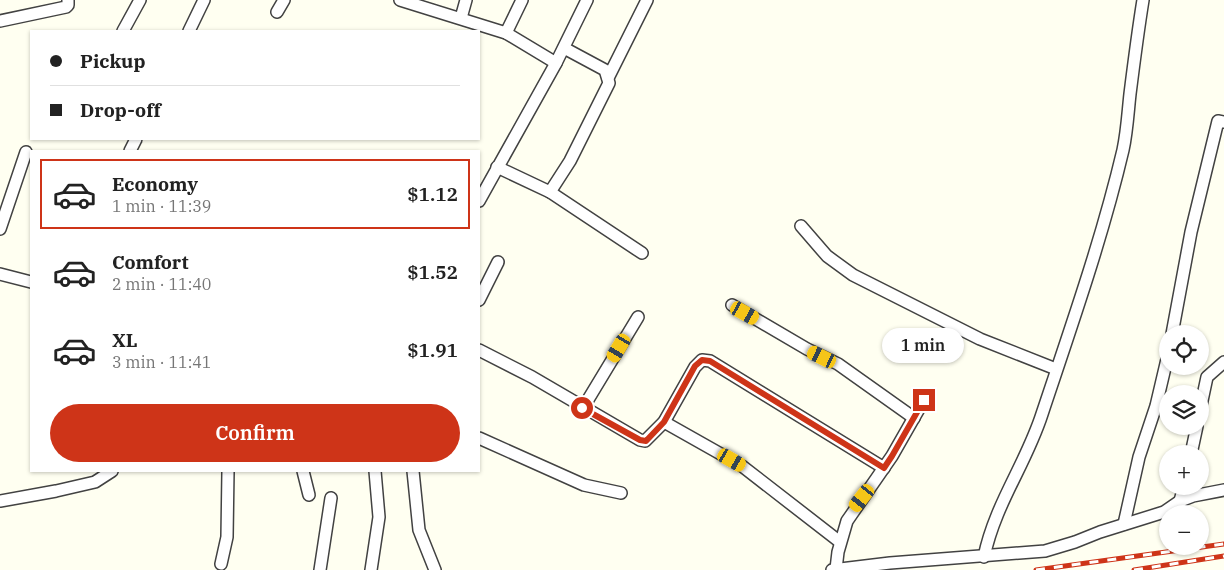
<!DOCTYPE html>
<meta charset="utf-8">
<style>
body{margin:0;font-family:"IBM Plex Serif",serif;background:#f6f6f6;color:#222;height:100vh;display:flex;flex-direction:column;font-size:19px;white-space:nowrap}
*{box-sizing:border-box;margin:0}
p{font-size:16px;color:#767676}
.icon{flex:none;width:28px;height:28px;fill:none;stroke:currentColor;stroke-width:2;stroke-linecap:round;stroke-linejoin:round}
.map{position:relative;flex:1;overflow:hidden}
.sheet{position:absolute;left:30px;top:150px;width:450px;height:322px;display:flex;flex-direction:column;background:#fff;border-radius:0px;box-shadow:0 1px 4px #0004}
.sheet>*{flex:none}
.guide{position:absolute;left:30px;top:30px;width:450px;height:110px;border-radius:0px;box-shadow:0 1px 4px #0004;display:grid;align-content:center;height:110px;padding:0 20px;background:#fff}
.controls{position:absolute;left:1159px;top:325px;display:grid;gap:10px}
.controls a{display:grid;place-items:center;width:50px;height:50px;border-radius:50%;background:#fff;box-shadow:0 1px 4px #0004;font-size:25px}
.end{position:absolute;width:22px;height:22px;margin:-11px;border:6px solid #ce3418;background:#fff;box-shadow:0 0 0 2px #fff}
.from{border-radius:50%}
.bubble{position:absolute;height:35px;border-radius:18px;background:#fff;box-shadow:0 1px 4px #0004;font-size:16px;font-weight:600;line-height:35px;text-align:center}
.car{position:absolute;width:15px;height:30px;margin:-15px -8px;border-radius:6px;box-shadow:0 0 4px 1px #0007;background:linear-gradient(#f5c518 24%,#345 0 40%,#f5c518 0 76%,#345 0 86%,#f5c518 0)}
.guide b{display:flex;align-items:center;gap:18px;height:48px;font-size:19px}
.guide b+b{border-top:1px solid #e0e0e0}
.guide i{width:12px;height:12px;background:#222}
ul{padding:9px 0 0;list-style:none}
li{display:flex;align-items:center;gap:15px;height:70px;margin:0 10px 8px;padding:0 10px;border:2px solid transparent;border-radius:0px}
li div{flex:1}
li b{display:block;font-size:19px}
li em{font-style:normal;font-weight:600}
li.active{border-color:#ce3418}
li>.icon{width:45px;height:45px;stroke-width:1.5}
.button{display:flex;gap:10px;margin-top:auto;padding:10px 20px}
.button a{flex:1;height:58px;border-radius:30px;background:#ce3418;color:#fff;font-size:20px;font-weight:600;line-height:58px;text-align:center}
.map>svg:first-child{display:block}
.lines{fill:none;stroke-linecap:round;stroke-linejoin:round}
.minor-casing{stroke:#424242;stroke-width:14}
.minor{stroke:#fff;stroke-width:11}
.rail-casing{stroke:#ce3418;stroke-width:5}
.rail{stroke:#fff;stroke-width:3;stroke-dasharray:9;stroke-linecap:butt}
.route{stroke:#ce3418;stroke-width:6}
</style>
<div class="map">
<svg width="1224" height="570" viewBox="0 0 1224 570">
<rect width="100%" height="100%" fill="#fffff1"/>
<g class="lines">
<!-- minor casing -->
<g class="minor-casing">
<g id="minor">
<path d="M400,0L506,33L556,63"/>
<path d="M277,12L284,0"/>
<path d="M461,18L466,0"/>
<path d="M0,21L66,7L68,5V0"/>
<path d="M123,31L140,0"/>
<path d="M189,31L204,0"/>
<path d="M506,33L522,0"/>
<path d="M608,78L647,0"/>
<path d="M130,151L136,139"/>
<path d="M497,167L550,192L570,161L609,83L605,70L564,48"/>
<path d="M550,192L642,253"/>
<path d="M479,201L556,63L587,0"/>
<path d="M801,226L827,256L853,275L980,339L1056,369"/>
<path d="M0,229L26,152"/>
<path d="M0,274L31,282"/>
<path d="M479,300L498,262"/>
<path d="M732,305L807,349L838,364L914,418"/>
<path d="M1172,334L1191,232L1218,121L1224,122"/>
<path d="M479,350L532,377L640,440L645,441L664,422L695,367L702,360L710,361L884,468"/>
<path d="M583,408L638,317"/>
<path d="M1200,410L1207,377L1224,362"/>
<path d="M664,422L742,466L840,542"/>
<path d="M479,438L584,485L621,493"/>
<path d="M1191,454L1197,426"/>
<path d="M303,471L309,495"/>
<path d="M413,471L419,530L435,570"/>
<path d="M0,501L56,491L95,482L112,471"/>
<path d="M1180,501L1184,486"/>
<path d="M1124,524L1139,457L1156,406L1168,355"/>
<path d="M984,557C995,504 1026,464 1042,414C1071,327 1102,239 1123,150C1127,132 1128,112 1130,94C1134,62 1138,31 1143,0"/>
<path d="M221,564L227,537L228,471"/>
<path d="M836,569L838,552L847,521L892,456L924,400"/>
<path d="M320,570L331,498"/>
<path d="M371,570L379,517L375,471"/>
<path d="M832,570L890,563L1045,551L1075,542L1100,532L1164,512L1180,501L1193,496L1224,490"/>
</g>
</g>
<!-- minor -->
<use href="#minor" class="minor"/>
<!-- rail casing -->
<g class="rail-casing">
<g id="rail">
<path d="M1036,570L1224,544"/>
<path d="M1134,570L1224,556"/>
</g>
</g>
<!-- rail -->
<use href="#rail" class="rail"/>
</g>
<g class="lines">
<!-- route -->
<path class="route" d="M582,408L640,440L646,441L664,422L695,366L702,360L710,361L884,468L892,456L924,400"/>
</g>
</svg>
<div class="controls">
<a><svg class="icon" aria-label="locate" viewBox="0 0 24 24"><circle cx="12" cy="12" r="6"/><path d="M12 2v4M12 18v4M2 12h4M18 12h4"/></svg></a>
<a><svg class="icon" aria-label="layers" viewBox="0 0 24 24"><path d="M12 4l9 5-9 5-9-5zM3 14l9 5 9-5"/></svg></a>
<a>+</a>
<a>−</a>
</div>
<i class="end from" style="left:582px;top:408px"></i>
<i class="end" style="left:924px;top:400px"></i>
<div class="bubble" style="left:882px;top:328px;width:82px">1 min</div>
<i class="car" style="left:745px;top:313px;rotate:119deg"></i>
<i class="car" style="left:619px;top:348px;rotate:211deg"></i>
<i class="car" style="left:822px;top:357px;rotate:296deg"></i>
<i class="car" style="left:732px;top:460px;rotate:120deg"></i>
<i class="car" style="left:862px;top:498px;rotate:218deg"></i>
<div class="guide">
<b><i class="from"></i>Pickup</b>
<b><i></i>Drop-off</b>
</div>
<section class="sheet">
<ul>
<li class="active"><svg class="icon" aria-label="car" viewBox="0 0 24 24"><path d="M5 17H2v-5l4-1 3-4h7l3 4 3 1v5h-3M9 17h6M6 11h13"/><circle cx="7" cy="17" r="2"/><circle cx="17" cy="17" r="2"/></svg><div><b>Economy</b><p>1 min · 11:39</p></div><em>$1.12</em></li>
<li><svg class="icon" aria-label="car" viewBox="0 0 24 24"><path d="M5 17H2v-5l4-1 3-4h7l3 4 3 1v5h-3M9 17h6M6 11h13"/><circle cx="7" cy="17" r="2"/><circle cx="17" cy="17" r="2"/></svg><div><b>Comfort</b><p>2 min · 11:40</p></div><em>$1.52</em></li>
<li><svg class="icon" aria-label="car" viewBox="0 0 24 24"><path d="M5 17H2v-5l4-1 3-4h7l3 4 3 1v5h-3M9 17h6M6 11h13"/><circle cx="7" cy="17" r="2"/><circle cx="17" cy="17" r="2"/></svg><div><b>XL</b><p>3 min · 11:41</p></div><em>$1.91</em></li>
</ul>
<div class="button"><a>Confirm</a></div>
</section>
</div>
